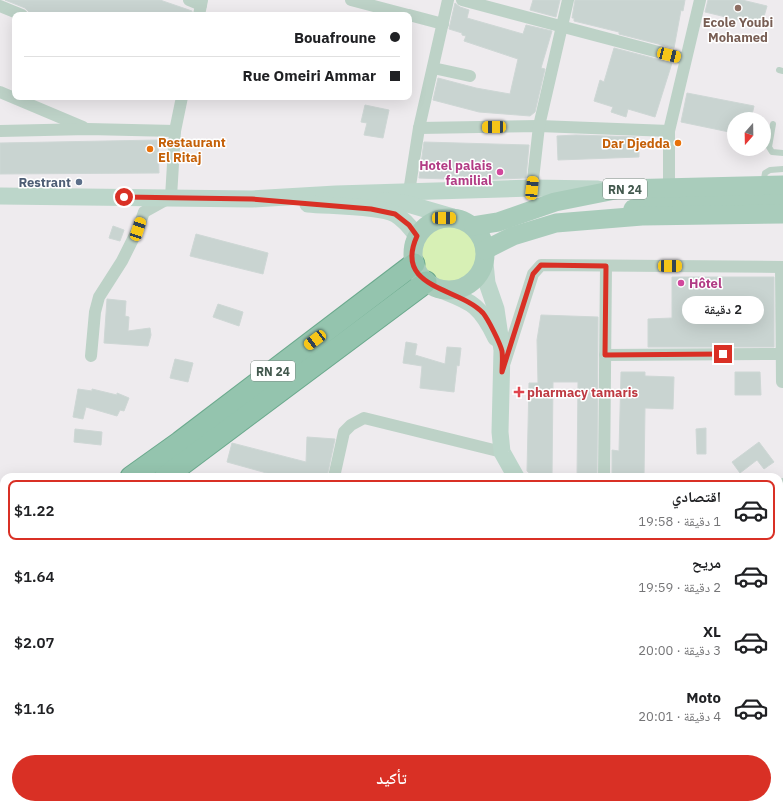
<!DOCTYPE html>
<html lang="ar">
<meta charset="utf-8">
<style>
body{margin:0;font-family:"IBM Plex Sans","Noto Naskh Arabic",sans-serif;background:#f6f6f6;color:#202124;direction:rtl;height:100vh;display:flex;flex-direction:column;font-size:15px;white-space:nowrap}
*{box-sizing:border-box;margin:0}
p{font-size:13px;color:#757577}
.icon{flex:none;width:22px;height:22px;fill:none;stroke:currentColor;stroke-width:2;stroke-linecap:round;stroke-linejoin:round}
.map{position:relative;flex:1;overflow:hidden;direction:ltr}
.drawer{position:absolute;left:0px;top:473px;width:783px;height:336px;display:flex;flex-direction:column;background:#fff;border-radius:12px 12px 0 0;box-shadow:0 4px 16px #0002;direction:rtl}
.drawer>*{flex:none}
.banner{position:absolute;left:12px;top:12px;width:400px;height:88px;border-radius:8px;box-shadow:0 4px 16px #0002;direction:rtl;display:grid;align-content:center;height:88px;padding:0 12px;background:#fff}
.needle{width:26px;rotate:200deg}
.tools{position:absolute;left:727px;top:112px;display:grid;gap:8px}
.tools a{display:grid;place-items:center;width:44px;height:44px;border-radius:50%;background:#fff;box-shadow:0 4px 16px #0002;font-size:20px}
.end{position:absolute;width:18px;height:18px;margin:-9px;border:5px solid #d93025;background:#fff;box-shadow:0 0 0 2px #fff}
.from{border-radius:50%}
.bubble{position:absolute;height:28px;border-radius:14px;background:#fff;box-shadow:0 4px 16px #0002;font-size:13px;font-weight:600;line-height:28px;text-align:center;direction:rtl}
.car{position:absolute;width:12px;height:24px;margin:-12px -6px;border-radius:5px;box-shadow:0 0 3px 1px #0007;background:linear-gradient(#f5c518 24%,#345 0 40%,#f5c518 0 76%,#345 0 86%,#f5c518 0)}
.banner b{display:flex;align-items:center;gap:14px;height:38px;font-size:15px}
.banner b+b{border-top:1px solid #e0e0e0}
.banner i{width:10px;height:10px;background:#202124}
ul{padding:7px 0 0;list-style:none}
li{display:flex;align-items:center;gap:12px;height:60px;margin:0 8px 6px;padding:0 4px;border:2px solid transparent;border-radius:8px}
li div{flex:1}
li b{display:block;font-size:15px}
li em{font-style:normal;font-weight:600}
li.selected{border-color:#d93025}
li>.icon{width:36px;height:36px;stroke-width:1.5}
.action{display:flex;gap:8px;margin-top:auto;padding:8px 12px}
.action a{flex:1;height:46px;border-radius:24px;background:#d93025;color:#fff;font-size:16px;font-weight:600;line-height:46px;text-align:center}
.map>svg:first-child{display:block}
.green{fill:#d7f0b5}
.building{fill:#c9d4d1;stroke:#ced7d5}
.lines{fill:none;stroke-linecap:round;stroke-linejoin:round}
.trunk-casing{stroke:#6ba98d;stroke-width:23}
.service{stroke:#bdd2c7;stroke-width:6}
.minor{stroke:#bdd2c7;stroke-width:12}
.tertiary{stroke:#bdd2c7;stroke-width:15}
.secondary{stroke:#bcd6ca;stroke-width:17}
.primary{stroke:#a9ccbb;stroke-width:19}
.trunk{stroke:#94c4ae;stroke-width:21}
.route{stroke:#d93025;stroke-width:5}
.education-dot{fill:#8d6e63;stroke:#fff;stroke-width:1.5}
.food-dot{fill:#e8710a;stroke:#fff;stroke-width:1.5}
.hotel-dot{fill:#d1479c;stroke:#fff;stroke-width:1.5}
.service-dot{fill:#5c6f8a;stroke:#fff;stroke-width:1.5}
.health-dot{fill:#e0444e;stroke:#fff;stroke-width:1.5}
.labels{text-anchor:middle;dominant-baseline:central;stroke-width:3;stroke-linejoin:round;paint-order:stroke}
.shield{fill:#fff;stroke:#7b8b83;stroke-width:1}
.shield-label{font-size:12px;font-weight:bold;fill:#43594e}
.education-label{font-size:13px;font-weight:bold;fill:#785e54;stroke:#fff}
.food-label{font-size:13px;font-weight:bold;fill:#c56008;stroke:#fff;text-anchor:start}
.hotel-label{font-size:13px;font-weight:bold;fill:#b23c85;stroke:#fff;text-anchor:end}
.service-label{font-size:13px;font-weight:bold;fill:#4e5e75;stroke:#fff;text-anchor:end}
.health-label{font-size:13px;font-weight:bold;fill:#be3a42;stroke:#fff;text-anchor:start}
</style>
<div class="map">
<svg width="783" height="809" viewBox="0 0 783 809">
<rect width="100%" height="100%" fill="#eeebee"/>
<!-- green -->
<circle class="green" cx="450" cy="254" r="28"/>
<!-- building -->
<g class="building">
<path d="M5,0H160L192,11V15H32L25,8Z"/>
<path d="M533,0H560L556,17L530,10Z"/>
<path d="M575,0H685L683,11L681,10L674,48L619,34V32L574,21V18H572Z"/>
<path d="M708,0H742L767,6L763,20L757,19L755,24L705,12Z"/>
<path d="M455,3L460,7L469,10L467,18L523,34L526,25L552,31L541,68L545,69L535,112L530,116L479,112L433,100L438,78L476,88L510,94L518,59L464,41L466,36L462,35V33L449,29Z"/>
<path d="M614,48L672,63L655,117L628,109L626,117L611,112L613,107L594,101L600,80L604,82Z"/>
<path d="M687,93L754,106L751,119H734V133L681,122Z"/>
<path d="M365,105L389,110L383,138L364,135L367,123L361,122Z"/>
<path d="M576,135L639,137V157L558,160L557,136Z"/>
<path d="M158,140L159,173L0,174V143Z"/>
<path d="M424,142L529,145L526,178L474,180L419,178Z"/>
<path d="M113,226L124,230L120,241L109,238Z"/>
<path d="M196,234L268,253L263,274L190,256Z"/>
<path d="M672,277H774V347H648V319L672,318Z"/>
<path d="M107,299L126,301L125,316L129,317L128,331L150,328L151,335L148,346L104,343Z"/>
<path d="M218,304L243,312L239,326L213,317Z"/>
<path d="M541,315L598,317L597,477H577L578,382H553L552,477H534L527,471L529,383H538L537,340Z"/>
<path d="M406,342L417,344L415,355L445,364L447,347L461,348L459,366L457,365L454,392L420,388L422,366L403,363Z"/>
<path d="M175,359L193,363L188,382L170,378Z"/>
<path d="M621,372H645V376L674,377L673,409L645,408L644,477H612V450L619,451Z"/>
<path d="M735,372H760L761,395H735Z"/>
<path d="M78,389L92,391V389L117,395V393L129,398L124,411L120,410L117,416L86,407L83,419L73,417Z"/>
<path d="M706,428V454H697L696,429Z"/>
<path d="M75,429L102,432L101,445L74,442Z"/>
<path d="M307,437L335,439L327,477H281L227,462L232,443L306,462Z"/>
<path d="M759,442L774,462L764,469L757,460L740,473L732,462Z"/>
</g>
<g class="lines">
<!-- trunk casing -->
<g class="trunk-casing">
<g id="trunk">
<path d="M131,477L180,442L414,264"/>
<path d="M165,477L426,282"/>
<path d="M0,557L4,555"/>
<path d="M0,579L4,577"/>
</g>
</g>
<!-- service -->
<g class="service">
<path d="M779,70L783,71"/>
<path d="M773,124L769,147L772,152L783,153"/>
<path d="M763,184L765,173L770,170L783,169"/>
</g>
<!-- minor -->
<g class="minor">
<path d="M189,0L201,5"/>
<path d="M351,0L408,15"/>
<path d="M462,0L685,59"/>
<path d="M0,6L22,15"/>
<path d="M199,15L202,0"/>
<path d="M409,15L443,24"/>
<path d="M433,68L470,76"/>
<path d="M0,92L83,127"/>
<path d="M419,128L539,126L669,131"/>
<path d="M0,131L88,129L175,131"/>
<path d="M669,187V131L700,0"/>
<path d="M532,188L539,126L568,0"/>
<path d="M409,192L419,128L448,0"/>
<path d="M781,267L782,382"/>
<path d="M605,355L783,354"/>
<path d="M91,356L95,312L99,297L122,261L138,229L144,212L171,197L175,131L182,97"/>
<path d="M505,362L533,274L541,265L783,267"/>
<path d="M334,477L344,432L351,425L364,418L502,452"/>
<path d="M604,477L606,266"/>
<path d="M779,487L783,484"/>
<path d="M779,577H783"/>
<path d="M779,629H783"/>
<path d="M250,809L251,805"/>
</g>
<!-- tertiary -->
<path class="tertiary" d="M779,742H783"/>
<!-- secondary -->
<g class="secondary">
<path d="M0,196L252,199L336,194L532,188L598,189"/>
<path d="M384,201L408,204L456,218"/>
<path d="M308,204C328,206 380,206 395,214C404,219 411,228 417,236"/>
<path d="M485,263L487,283L496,309L502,350L500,432L502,452L516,477"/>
<path d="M436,288C470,302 479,302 496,338"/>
<path d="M637,809L638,805"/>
</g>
<!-- primary -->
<g class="primary">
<path d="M633,209L660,202L783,201"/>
<circle cx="449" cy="254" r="36"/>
<path d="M473,226L498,222L555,202L620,189L783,185"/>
<path d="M485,250L513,236L556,223L642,216L783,214"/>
</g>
<!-- trunk -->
<use href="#trunk" class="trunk"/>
</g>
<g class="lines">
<!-- route -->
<path class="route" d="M124,197L252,199L371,209L395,214L409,225L417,236C393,289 459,287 483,313C488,319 500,343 502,351C503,358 502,366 502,372L533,274L541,265L606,266L605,355L723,354"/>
</g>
<!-- markers -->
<circle class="education-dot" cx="738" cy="8" r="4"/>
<g class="food-dot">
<circle cx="678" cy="143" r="4"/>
<circle cx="150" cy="149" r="4"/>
</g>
<g class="hotel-dot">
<circle cx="500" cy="172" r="4"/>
<circle cx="681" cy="283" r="4"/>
</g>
<circle class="service-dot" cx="79" cy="182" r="4"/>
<path class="health-dot" d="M517 386h4v4h4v4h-4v4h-4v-4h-4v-4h4z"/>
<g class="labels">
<!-- shield labels -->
<g class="shield">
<rect x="603" y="179" width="44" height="20" rx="3"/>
<rect x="251" y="361" width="44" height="20" rx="3"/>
</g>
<g class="shield-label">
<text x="625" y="189">RN 24</text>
<text x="273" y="371">RN 24</text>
</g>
<!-- education labels -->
<g class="education-label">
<text x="738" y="22">Ecole Youbi<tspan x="738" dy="15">Mohamed</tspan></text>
</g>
<!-- food labels -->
<g class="food-label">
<text x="158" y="142">Restaurant<tspan x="158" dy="15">El Ritaj</tspan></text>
<text x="670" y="143" text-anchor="end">Dar Djedda</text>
</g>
<!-- hotel labels -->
<g class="hotel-label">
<text x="492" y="165">Hotel palais<tspan x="492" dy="15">familial</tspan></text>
<text x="689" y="283" text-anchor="start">Hôtel</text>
</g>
<!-- service labels -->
<g class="service-label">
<text x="71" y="182">Restrant</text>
</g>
<!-- health labels -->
<g class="health-label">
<text x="527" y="392">pharmacy tamaris</text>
</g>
</g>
</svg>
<div class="tools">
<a><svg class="needle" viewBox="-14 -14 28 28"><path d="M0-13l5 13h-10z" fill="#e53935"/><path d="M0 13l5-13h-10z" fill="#757577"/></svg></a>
</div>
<i class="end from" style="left:124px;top:197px"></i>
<i class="end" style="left:723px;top:354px"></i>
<div class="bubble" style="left:682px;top:296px;width:82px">2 دقيقة</div>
<i class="car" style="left:669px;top:55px;rotate:104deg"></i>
<i class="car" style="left:494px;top:127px;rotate:269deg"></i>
<i class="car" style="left:532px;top:188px;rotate:6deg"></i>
<i class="car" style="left:444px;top:218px;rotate:90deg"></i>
<i class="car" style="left:138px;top:229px;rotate:18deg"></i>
<i class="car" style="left:670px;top:266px;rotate:90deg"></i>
<i class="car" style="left:315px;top:340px;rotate:233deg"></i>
<div class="banner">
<b><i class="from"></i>Bouafroune</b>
<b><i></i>Rue Omeiri Ammar</b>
</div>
<section class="drawer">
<ul>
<li class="selected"><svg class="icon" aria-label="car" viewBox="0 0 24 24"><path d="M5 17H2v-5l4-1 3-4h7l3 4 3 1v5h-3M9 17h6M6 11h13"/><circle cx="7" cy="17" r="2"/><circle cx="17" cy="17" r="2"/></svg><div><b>اقتصادي</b><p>1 دقيقة · 19:58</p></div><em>$1.22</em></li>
<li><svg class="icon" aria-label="car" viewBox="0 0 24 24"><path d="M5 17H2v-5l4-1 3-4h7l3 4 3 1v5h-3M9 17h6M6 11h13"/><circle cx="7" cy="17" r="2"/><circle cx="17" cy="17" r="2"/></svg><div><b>مريح</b><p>2 دقيقة · 19:59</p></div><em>$1.64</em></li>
<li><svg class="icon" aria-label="car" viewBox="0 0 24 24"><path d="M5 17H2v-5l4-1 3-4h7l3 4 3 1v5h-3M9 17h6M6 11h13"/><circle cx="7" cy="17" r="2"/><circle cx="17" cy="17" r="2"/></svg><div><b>XL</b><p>3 دقيقة · 20:00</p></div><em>$2.07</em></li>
<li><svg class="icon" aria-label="car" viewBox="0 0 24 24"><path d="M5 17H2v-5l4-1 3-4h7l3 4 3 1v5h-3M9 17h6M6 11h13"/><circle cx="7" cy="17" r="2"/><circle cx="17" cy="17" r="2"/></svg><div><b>Moto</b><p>4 دقيقة · 20:01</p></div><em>$1.16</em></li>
</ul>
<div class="action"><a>تأكيد</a></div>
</section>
</div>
